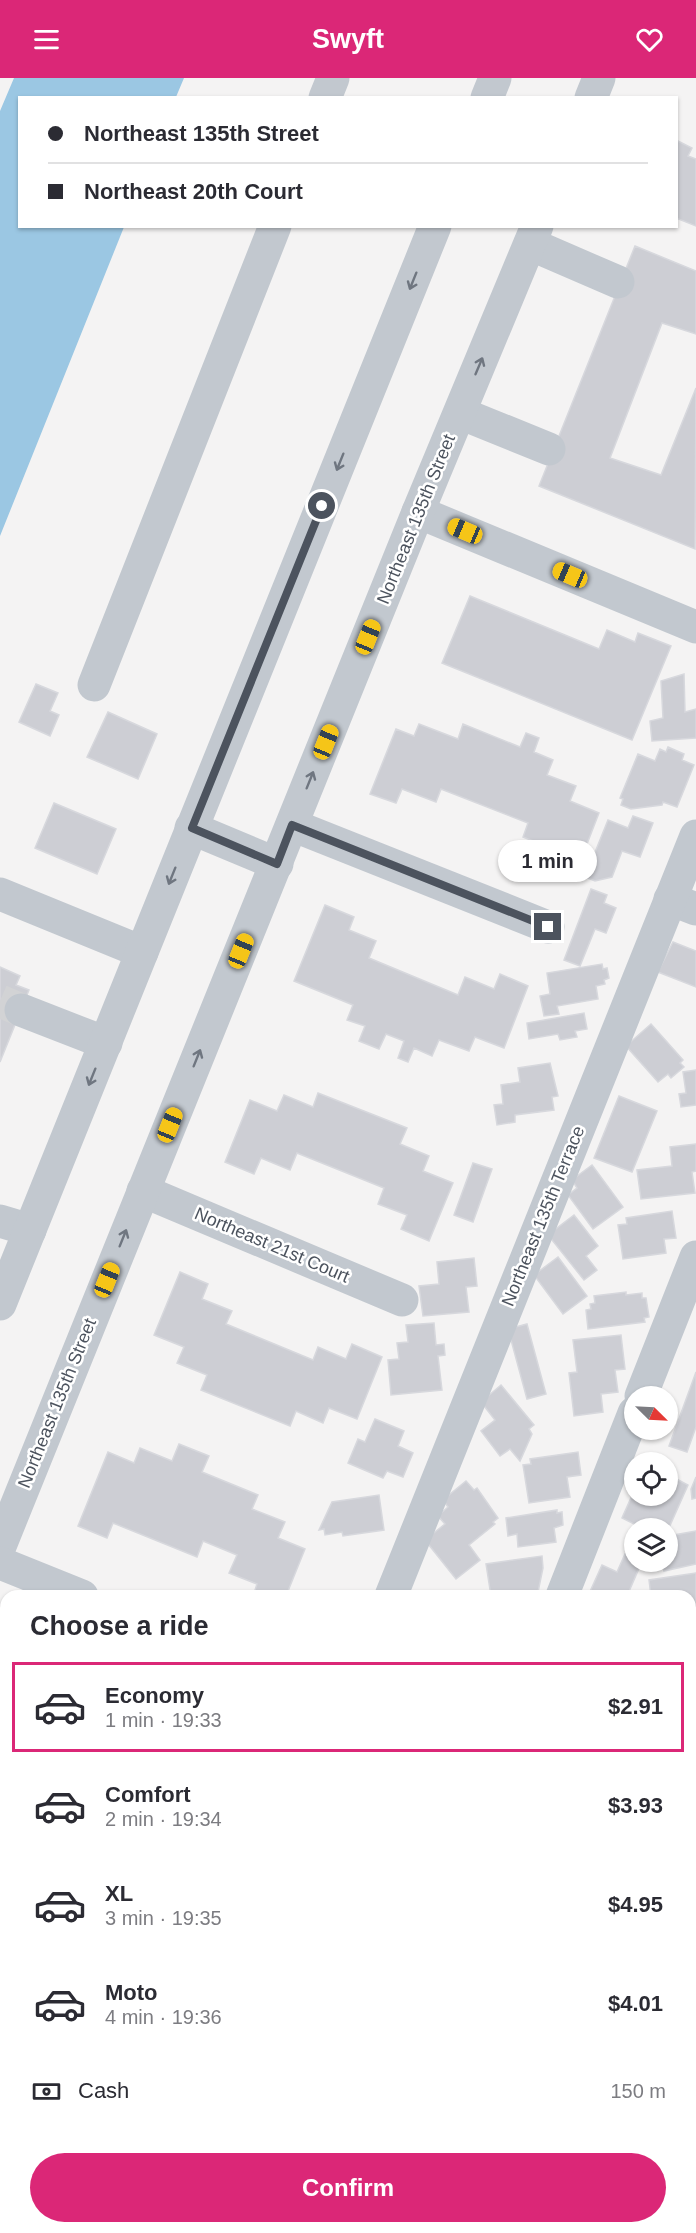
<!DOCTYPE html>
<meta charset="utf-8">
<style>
body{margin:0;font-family:Arial,sans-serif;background:#f2f2f3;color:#2b2b33;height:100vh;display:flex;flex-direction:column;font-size:22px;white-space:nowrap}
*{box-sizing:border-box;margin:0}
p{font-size:20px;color:#7c7c81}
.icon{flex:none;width:33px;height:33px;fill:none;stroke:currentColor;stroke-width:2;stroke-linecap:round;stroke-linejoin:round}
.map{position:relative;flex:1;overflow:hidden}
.sheet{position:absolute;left:0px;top:1512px;width:696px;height:644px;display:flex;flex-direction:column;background:#fff;border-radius:18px 18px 0 0;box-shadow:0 2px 4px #0004}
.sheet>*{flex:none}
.top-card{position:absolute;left:18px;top:18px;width:660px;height:132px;border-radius:0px;box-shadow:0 2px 4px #0004;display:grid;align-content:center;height:132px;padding:0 30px;background:#fff}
.needle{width:39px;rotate:114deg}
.fabs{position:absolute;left:624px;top:1308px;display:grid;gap:12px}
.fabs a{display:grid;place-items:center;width:54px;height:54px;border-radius:50%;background:#fff;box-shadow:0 2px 4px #0004;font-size:30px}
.end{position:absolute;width:27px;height:27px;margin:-14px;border:8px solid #4c535e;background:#fff;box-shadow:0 0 0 3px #fff}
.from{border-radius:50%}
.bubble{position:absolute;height:42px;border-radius:21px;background:#fff;box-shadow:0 2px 4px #0004;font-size:20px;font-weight:800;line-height:42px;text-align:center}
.car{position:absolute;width:18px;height:36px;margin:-18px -9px;border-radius:8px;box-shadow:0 0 4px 2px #0007;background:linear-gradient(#f5c518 24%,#345 0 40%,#f5c518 0 76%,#345 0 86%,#f5c518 0)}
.top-card b{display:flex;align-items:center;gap:21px;height:57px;font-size:22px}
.top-card b+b{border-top:2px solid #e1e1e2}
.top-card i{width:15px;height:15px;background:#2b2b33}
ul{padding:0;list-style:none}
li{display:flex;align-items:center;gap:18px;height:90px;margin:0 12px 9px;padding:0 18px;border:3px solid transparent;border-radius:0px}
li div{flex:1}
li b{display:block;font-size:22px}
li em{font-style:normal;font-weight:800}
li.selected{border-color:#db2777}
li>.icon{width:54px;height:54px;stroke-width:1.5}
h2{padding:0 30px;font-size:27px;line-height:72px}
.pay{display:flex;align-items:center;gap:15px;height:66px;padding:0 30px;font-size:22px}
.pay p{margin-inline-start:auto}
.action{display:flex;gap:12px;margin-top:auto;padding:12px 30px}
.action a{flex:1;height:69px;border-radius:36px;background:#db2777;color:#fff;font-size:24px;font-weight:800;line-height:69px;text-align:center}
header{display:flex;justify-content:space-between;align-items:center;height:78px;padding:0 30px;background:#db2777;color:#fff;font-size:27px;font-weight:800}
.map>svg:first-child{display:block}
.water{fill:#9bc7e3}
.building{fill:#cdced4;stroke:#d7d8dd;stroke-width:1.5}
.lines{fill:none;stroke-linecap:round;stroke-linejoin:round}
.minor-tunnel{stroke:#d2d3d5;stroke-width:33;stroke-dasharray:33 16;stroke-linecap:butt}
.minor{stroke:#c2c8cf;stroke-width:33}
.oneway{stroke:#6f7680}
.route{stroke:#4c535e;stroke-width:8}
.labels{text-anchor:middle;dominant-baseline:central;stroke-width:5;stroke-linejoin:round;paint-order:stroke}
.street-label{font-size:18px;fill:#4c535e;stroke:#fff}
</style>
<header><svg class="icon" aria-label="menu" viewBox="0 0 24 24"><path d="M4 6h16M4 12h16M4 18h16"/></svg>Swyft<svg class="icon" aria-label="heart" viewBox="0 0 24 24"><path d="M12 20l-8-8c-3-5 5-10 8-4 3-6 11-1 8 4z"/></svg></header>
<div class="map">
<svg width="696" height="2155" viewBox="0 0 696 2155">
<rect width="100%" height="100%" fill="#f4f3f3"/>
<!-- water -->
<path class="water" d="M14,0H184L176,19L20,20V148L124,149L0,458V33Z"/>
<!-- building -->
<g class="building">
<path d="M676,62L692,70L688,78L696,81V148L676,140Z"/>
<path d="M635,168L696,193V256L662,245L610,380L661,397L696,310L695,471L539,408Z"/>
<path d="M470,518L599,571L607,552L635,564L638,555L671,568L632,662L442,585Z"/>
<path d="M684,596L685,634L696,631V660L652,663L650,643L663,640L661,603Z"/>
<path d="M36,606L58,615L50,633L59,637L50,658L19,644Z"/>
<path d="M108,634L157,656L138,701L87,679Z"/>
<path d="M419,646L458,661L463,646L520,669L526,655L539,660L534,674L553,682L547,697L576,708L570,723L599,735L575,797L545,786L551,770L523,759L528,745L441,711L436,724L402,711L396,725L370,716L396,651L414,658Z"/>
<path d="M668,669L684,676L682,682L694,687L677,729L663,724L662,727L631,731L621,727L623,721L620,720L638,676L655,683L660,671L666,674Z"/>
<path d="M54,725L116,751L97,796L35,770Z"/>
<path d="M633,738L653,745L640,779L622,773L612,799L595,803L585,799L608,742L628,750Z"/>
<path d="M591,811L607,817L604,825L616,830L606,855L595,851L580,888L564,882Z"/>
<path d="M325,827L354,839L349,852L376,863L369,880L458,917L465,899L494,911L500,896L528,908L504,970L475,959L469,973L439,962L432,978L414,970L408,984L398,980L404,963L386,956L379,971L359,963L365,948L347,942L353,927L294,903Z"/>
<path d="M673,864L696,873V909L658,894Z"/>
<path d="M602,886L603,891L607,890L609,900L604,902L605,906L596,908L598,921L557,928L559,936L544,938L540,918L550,916L547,895Z"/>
<path d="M0,889L20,898L16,907L29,912L0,984Z"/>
<path d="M584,935L587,951L575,953L577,959L560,962L558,956L529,961L527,945Z"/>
<path d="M651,946L683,982L680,985L684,989L671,1000L668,996L658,1004L626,968Z"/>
<path d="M550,985L558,1018L552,1019L554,1032L515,1037V1044L497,1047L494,1027L503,1026L501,1007L520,1004L518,990Z"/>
<path d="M696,992V1027L681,1029L679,1016L686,1015L683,994Z"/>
<path d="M318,1015L407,1050L400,1066L429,1078L423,1093L453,1105L429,1163L401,1151L407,1137L378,1126L384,1110L297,1075L290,1092L261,1080L254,1096L225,1084L250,1022L277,1033L284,1017L313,1029Z"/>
<path d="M619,1018L657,1033L632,1094L594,1080Z"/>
<path d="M696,1066V1093L692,1094L695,1115L641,1121L637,1092L672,1088L670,1069Z"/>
<path d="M473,1085L492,1091L473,1144L454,1137Z"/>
<path d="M592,1087L623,1129L593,1151L568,1117L577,1110L572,1102Z"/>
<path d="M672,1133L676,1160L664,1161L666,1175L623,1181L618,1147L627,1146L626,1140Z"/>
<path d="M574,1137L598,1168L586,1178L597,1192L584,1202L548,1157Z"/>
<path d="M558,1179L587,1218L563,1236L534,1197Z"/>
<path d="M474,1180L477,1208L466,1209L469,1234L423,1238L419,1208L439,1206L437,1184Z"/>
<path d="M180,1194L208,1206L202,1221L232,1233L226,1246L313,1282L318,1269L346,1281L352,1266L382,1279L357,1341L329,1330L323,1345L296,1333L290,1348L201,1312L207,1297L177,1285L184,1269L154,1257Z"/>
<path d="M626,1214V1217L642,1215V1220H646L649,1239L644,1240L645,1244L588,1251L586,1232L591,1231L590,1226L595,1225L594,1218Z"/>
<path d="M434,1245L436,1267L444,1266L445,1277L438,1278L442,1312L391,1317L388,1282L399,1281L397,1265L408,1264L406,1247Z"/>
<path d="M527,1246L546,1316L527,1321L508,1251Z"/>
<path d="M621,1257L625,1291L615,1292L618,1314L601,1316L603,1334L574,1338L569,1295L577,1294L573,1262Z"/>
<path d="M696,1294V1349L687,1374L669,1368Z"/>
<path d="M501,1307L534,1347L529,1351L532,1356L520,1383L510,1371L500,1378L481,1353L495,1342L481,1324Z"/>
<path d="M375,1341L404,1353L398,1368L413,1375L403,1399L387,1393L383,1400L348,1385L358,1361L365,1364Z"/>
<path d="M179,1366L209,1378L202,1394L258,1417L252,1431L285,1444L278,1460L305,1471L286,1518H253L257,1506L229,1495L237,1477L203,1463L197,1479L113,1445L107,1460L78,1448L108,1374L134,1385L140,1370L172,1383Z"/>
<path d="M578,1374L581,1397L567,1399L570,1419L529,1425L523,1387L531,1386L530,1381Z"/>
<path d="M669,1397L688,1407L668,1452L637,1450L638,1448L622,1440L634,1413V1418H668Z"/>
<path d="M696,1399V1420L692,1421L691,1411Z"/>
<path d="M466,1403L474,1412L477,1410L498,1440L493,1444L495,1446L469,1467L480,1482L456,1501L425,1462L445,1446L438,1438L448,1429L443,1422Z"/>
<path d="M379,1417L384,1452L343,1458L342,1454L325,1457L324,1451L319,1452L332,1424Z"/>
<path d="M557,1432V1435L562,1434L563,1447L554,1450L556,1464L518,1469L517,1456L508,1458L506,1440Z"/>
<path d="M696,1453V1486L664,1493L662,1486L668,1484V1473L674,1457Z"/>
<path d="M625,1476L634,1480L640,1488L627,1518H588L602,1487L617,1494Z"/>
<path d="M542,1478L543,1490L538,1514L491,1518L486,1486Z"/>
<path d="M696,1495V1528L690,1529V1518H651L649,1502Z"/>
<path d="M696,1752V1804L694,1806L690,1801V1757Z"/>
<path d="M0,1755L6,1758V1813L0,1810Z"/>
<path d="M690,1976L696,1979V1997L690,2012Z"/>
<path d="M0,2009L6,2011V2068L0,2065Z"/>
<path d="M39,2150H80L78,2155H37Z"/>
<path d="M157,2150H179L183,2155H150Z"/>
<path d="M347,2150H383L385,2151L381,2155H351Z"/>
<path d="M393,2150H409L422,2155H390Z"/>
<path d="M513,2150H557L555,2155H510Z"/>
</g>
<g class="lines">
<!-- minor-tunnel -->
<path class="minor-tunnel" d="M0,923L21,932"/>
<!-- minor -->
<g class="minor">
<path d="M325,20L333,0"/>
<path d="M487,20L495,0"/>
<path d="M591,20L599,0"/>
<path d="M530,166L618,204"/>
<path d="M460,335L549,371"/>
<path d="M418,434L696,549"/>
<path d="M94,607L275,148"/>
<path d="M292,747L548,849"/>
<path d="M191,750L277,786"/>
<path d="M0,816L142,874"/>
<path d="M670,821L696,831"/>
<path d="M21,932L106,965"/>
<path d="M143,1113L402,1222"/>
<path d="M0,1143L30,1152"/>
<path d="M0,1226L435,148"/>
<path d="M641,1318L696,1179"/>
<path d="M0,1468L418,434L537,148"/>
<path d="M0,1485L82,1518"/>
<path d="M391,1518L696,758"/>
<path d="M562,1518L634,1335"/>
<path d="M690,1675L696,1660"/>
<path d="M0,1912L6,1915"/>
<path d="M690,1948L696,1950"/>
<path d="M690,2112L696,2097"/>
<path d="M132,2155L134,2150"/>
<path d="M304,2155L306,2150"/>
<path d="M494,2155L496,2150"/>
<path d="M673,2155L676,2150"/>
</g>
</g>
<!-- one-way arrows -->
<defs><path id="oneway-shaft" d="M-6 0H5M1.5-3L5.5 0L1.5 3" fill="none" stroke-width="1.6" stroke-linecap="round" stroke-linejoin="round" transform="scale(1.5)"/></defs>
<g class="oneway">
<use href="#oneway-shaft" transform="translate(413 203) rotate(112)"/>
<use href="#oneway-shaft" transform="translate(479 288) rotate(-67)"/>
<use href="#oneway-shaft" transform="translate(340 384) rotate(112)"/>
<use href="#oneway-shaft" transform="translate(310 702) rotate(-68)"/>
<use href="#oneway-shaft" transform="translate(172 798) rotate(112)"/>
<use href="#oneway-shaft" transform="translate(197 980) rotate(-68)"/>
<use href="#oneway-shaft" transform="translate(92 999) rotate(112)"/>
<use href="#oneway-shaft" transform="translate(123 1160) rotate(-68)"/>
</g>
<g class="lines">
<!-- route -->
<path class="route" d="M322,428L192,750L277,786L292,747L548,849"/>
</g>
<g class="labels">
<!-- street labels -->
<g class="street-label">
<text transform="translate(416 441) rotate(-68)">Northeast 135th Street</text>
<text transform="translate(543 1138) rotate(-68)">Northeast 135th Terrace</text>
<text transform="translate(272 1167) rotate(23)">Northeast 21st Court</text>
<text transform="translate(57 1325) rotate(-68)">Northeast 135th Street</text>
</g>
</g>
</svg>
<div class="fabs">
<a><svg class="needle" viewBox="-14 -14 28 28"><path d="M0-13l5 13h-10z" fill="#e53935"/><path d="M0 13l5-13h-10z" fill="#7c7c81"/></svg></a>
<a><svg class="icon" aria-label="locate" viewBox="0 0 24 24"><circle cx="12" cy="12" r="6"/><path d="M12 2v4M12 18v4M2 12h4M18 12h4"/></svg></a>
<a><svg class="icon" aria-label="layers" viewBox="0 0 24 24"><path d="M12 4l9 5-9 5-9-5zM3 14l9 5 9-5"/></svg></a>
</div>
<i class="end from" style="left:322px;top:428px"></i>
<i class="end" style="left:548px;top:849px"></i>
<div class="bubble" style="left:498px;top:762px;width:99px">1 min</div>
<i class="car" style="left:465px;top:453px;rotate:293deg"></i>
<i class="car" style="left:570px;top:497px;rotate:293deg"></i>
<i class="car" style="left:368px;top:559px;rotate:22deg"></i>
<i class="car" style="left:326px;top:664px;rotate:22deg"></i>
<i class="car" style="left:241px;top:873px;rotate:22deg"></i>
<i class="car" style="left:170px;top:1047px;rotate:22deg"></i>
<i class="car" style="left:107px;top:1202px;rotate:22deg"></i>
<div class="top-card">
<b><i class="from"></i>Northeast 135th Street</b>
<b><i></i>Northeast 20th Court</b>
</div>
<section class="sheet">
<h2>Choose a ride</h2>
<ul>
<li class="selected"><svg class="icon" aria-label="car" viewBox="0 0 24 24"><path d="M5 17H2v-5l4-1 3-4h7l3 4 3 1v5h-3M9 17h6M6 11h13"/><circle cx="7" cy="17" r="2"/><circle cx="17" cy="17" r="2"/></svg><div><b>Economy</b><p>1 min · 19:33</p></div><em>$2.91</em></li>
<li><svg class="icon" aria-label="car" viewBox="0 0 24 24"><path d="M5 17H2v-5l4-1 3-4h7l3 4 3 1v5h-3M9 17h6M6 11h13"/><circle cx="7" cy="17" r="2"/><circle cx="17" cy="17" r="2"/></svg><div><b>Comfort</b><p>2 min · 19:34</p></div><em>$3.93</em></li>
<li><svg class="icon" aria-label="car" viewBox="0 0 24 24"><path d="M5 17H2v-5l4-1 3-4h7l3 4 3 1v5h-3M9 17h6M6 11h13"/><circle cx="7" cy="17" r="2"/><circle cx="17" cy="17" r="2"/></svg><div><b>XL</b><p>3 min · 19:35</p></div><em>$4.95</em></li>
<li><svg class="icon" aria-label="car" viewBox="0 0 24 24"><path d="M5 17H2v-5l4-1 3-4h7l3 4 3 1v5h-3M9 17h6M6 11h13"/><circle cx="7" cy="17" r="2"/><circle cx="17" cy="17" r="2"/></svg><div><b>Moto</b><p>4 min · 19:36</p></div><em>$4.01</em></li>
</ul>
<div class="pay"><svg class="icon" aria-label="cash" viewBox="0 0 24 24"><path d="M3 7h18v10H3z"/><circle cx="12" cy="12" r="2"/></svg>Cash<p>150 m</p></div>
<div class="action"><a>Confirm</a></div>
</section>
</div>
